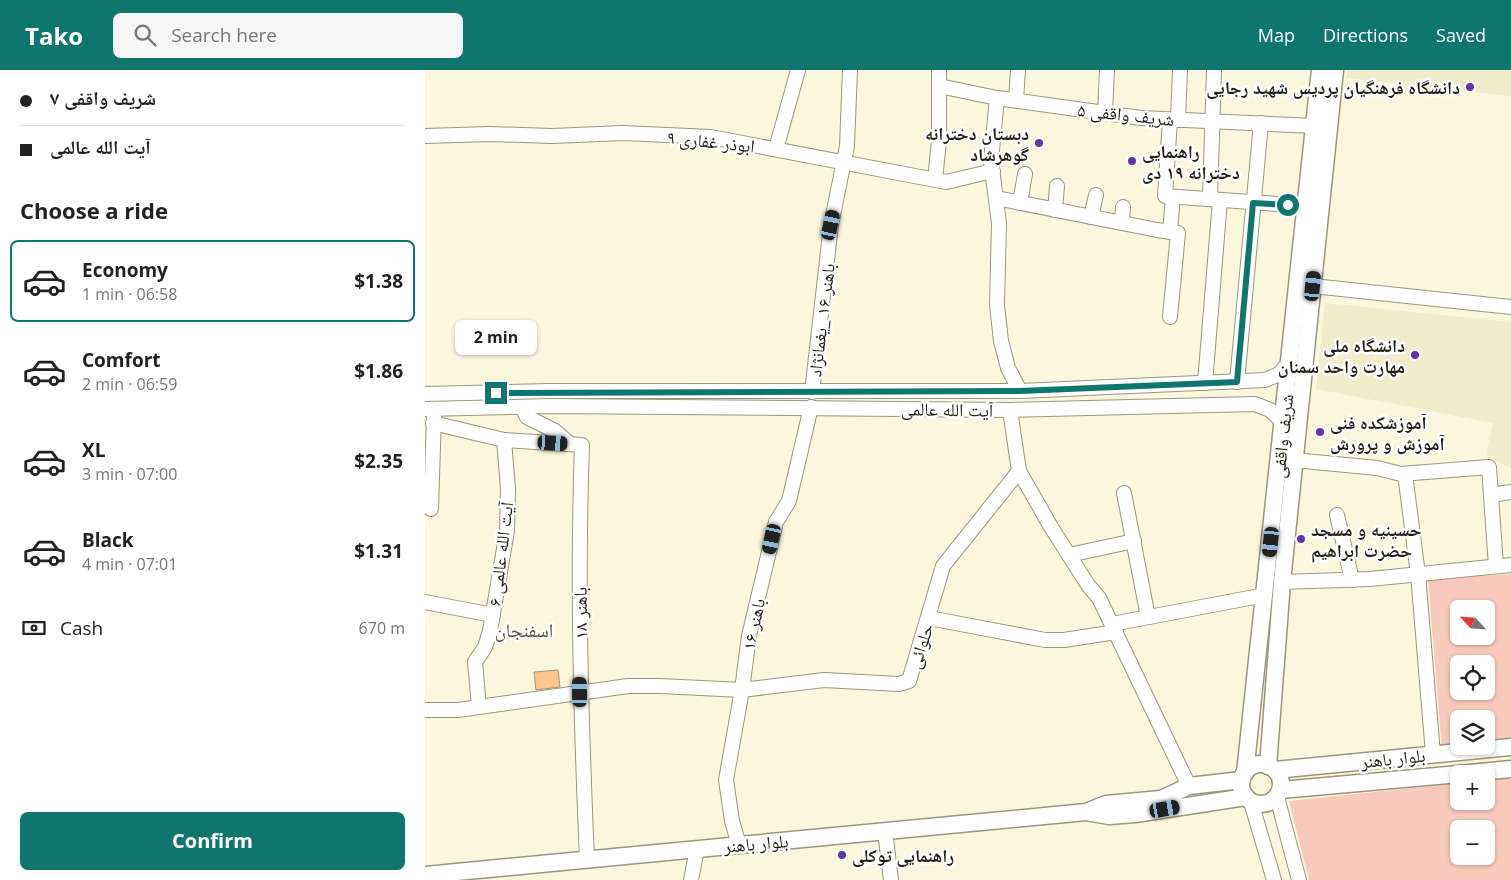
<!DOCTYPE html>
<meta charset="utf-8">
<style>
body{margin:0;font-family:"Open Sans","Noto Naskh Arabic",sans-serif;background:#f6f6f6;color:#222;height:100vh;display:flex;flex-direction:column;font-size:19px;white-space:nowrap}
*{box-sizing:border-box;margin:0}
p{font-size:16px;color:#767676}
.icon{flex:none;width:28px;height:28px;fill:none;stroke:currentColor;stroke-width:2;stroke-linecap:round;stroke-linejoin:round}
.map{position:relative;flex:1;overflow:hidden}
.details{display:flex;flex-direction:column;background:#fff;width:425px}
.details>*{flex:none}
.hud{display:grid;align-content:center;height:110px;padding:0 20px;background:#fff}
.needle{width:32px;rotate:296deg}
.tools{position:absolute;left:1025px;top:530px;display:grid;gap:10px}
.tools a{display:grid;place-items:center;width:45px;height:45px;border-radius:8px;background:#fff;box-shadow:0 1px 4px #0004;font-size:25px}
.end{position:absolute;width:22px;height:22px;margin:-11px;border:6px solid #0f766e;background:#fff;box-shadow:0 0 0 2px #fff}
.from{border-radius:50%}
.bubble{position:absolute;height:35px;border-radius:8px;background:#fff;box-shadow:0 1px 4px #0004;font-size:16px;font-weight:700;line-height:35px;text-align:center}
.car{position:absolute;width:15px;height:30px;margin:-15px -8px;border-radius:6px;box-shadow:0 0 4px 1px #0007;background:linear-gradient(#222 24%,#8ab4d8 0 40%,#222 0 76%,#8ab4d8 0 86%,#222 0)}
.hud b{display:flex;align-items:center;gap:18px;height:48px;font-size:19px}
.hud b+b{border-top:1px solid #e0e0e0}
.hud i{width:12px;height:12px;background:#222}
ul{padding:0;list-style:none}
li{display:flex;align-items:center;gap:15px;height:82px;margin:0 10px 8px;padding:0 10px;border:2px solid transparent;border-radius:8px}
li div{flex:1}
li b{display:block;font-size:19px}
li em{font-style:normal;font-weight:700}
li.on{border-color:#0f766e}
li>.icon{width:45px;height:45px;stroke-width:1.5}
h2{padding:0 20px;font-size:22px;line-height:60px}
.pay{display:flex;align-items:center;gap:12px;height:55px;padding:0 20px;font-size:19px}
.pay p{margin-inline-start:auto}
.cta{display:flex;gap:10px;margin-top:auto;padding:10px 20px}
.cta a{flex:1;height:58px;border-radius:8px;background:#0f766e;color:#fff;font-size:20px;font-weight:700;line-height:58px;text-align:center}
header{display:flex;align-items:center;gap:30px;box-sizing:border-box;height:70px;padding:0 25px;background:#0f766e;color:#fff}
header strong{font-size:24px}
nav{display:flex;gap:28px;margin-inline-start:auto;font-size:18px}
.search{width:350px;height:45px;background:#f6f6f6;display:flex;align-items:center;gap:12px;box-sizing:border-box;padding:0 18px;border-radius:8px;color:#767676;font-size:19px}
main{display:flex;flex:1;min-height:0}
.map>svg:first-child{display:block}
.built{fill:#f1ecca}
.green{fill:#f9c9bc;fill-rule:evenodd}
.building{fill:#fec68c;stroke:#a4927f}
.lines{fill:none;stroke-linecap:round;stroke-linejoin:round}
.minor-casing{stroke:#9a967e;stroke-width:16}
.major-casing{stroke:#9a967e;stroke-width:19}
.minor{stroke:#fff;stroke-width:14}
.major{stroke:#fff;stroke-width:16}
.route{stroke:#0f766e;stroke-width:6}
.poi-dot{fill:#6533aa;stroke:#fff;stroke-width:2}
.labels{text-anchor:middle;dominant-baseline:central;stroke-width:5;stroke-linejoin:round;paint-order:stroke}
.poi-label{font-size:18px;font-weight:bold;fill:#201f15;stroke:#fff;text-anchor:start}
.street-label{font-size:18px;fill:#201f15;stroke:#fff}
.neighbourhood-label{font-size:19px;fill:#54503a;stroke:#fff}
</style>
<header>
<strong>Tako</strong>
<div class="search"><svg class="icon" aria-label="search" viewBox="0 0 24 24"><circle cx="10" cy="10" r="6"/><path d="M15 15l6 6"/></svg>Search here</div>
<nav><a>Map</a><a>Directions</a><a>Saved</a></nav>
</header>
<main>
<section class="details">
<div class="hud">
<b><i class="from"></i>شریف واقفی ۷</b>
<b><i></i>آیت الله عالمی</b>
</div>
<h2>Choose a ride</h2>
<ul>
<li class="on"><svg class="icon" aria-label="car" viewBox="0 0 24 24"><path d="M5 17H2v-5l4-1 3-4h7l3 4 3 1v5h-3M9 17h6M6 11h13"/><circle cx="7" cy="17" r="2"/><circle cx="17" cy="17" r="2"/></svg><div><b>Economy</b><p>1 min · 06:58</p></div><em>$1.38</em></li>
<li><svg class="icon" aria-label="car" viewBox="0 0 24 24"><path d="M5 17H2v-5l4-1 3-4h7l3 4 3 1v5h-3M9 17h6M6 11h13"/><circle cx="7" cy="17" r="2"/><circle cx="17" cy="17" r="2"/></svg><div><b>Comfort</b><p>2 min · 06:59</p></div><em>$1.86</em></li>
<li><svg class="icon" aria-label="car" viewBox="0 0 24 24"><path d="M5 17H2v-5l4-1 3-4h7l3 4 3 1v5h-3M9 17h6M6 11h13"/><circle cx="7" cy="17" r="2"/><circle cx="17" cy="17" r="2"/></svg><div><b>XL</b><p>3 min · 07:00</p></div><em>$2.35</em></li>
<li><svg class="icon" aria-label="car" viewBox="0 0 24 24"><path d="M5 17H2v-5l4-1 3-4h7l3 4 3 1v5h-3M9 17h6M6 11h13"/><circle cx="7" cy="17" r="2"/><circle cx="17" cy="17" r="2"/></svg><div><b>Black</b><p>4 min · 07:01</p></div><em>$1.31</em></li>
</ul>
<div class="pay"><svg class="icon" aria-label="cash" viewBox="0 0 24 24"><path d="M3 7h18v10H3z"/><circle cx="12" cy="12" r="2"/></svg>Cash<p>670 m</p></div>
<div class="cta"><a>Confirm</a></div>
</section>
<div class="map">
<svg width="1086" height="810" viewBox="0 0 1086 810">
<rect width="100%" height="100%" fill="#fbf7dd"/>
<!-- built -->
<g class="built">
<path d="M922,0H1086V26L921,8Z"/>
<path d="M900,233L1086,252V399L1061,385L1068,353L891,319Z"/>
</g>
<!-- green -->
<g class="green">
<path d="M1086,504V673L1061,675V649H1034V676L1017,680L1003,509ZM1034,539H1061V566H1034ZM1034,594H1061V621H1034Z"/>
<path d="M1086,707V810H884L864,731L1034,713V731H1061V710ZM1034,759H1061V786H1034Z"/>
</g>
<!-- building -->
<path class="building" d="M133,600L135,617L111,620L109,602Z"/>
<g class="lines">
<!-- minor casing -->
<g class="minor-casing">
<g id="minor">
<path d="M514,16L572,28L716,48L889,56"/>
<path d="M572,28L566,91L574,153L572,235L576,271L583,298L595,321"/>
<path d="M591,30L593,0"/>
<path d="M680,43L682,0"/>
<path d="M745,50L740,126L881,136"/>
<path d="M753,50L755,0"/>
<path d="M0,66L65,64L127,66L198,63L286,67L521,112L568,101"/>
<path d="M351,79L373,0"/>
<path d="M510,110L514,70V0"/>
<path d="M571,128L732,160L753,163L745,247"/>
<path d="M785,129L789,0"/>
<path d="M595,133L600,104"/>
<path d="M630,140L632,116"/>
<path d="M666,147L671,125"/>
<path d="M697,153L698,137"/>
<path d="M745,162L748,127"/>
<path d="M888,216L1086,237"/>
<path d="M812,312L836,53"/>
<path d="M780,313L795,130"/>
<path d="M387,322L406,155L422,76L425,0"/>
<path d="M0,324L124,321H595L840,310L854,304L864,293"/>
<path d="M97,337L102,347L130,361L145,374"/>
<path d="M0,339L124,336L585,340L830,334L845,340L858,352"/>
<path d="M585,340L594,401L626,457L663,515L674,528L764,716"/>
<path d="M8,353L79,370L83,419L82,461L65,561L60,577L50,592L54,637"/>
<path d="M79,370L157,375C152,513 156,651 162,789"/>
<path d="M869,390L952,398L976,404L1064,397L1071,496"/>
<path d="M980,404L993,504L1008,684"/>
<path d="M699,423L723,547"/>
<path d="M1066,425L1086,422"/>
<path d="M6,439L9,345"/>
<path d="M912,445L927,510"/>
<path d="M644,485L709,471"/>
<path d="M857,512L945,509L1086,495"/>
<path d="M0,532L68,545"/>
<path d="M504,548L620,570H639L691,562"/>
<path d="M687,554L840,525"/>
<path d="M0,640H33L203,616H235L317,620L399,610L474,614L484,611L518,496L594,401"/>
<path d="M852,727L874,810"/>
<path d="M826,732L849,810"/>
<path d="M460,761L466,810"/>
<path d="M314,775L307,751L301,710L317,620L324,566L351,452L364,431L386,337"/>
<path d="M266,810L272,779"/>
</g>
</g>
<!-- major casing -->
<g class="major-casing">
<g id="major">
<circle cx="836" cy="714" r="20"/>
<path d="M843,696L857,512L910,0"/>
<path d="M850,700L1086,677"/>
<path d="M820,703L895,0"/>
<path d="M1034,704L1086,699"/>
<path d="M856,720L1034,704"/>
<path d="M661,742L684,746L710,744L821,727"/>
<path d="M0,805L661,742L681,734L736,729L764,716L817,710"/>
</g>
</g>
<!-- minor -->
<use href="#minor" class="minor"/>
<!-- major -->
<use href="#major" class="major"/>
</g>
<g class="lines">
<!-- route -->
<path class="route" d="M71,323L595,321L812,312L828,133L863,135"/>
</g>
<!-- markers -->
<g class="poi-dot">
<circle cx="1045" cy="17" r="5"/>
<circle cx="614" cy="73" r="5"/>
<circle cx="707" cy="91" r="5"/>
<circle cx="990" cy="285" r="5"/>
<circle cx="895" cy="362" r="5"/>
<circle cx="876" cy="469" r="5"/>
<circle cx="417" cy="785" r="5"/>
</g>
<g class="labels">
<!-- poi labels -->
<g class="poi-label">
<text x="1035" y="17" text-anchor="end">دانشگاه فرهنگیان پردیس شهید رجایی</text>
<text x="604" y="63" text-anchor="end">دبستان دخترانه<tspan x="604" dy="21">گوهرشاد</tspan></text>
<text x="717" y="81">راهنمایی<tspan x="717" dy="21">دخترانه ۱۹ دی</tspan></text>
<text x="980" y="275" text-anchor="end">دانشگاه ملی<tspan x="980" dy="21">مهارت واحد سمنان</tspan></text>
<text x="905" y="352">آموزشکده فنی<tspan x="905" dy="21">آموزش و پرورش</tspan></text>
<text x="886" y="459">حسینیه و مسجد<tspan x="886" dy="21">حضرت ابراهیم</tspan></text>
<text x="427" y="785">راهنمایی توکلی</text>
</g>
<!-- street labels -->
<g class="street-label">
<text transform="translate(701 44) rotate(6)">شریف واقفی ۵</text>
<text transform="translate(286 71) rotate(6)">ابوذر غفاری ۹</text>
<text transform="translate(396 250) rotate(-83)">باهنر ۱۶ _یغمانژاد</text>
<text transform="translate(522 339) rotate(1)">آیت الله عالمی</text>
<text transform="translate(857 366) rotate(-84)">شریف واقفی</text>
<text transform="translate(75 484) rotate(-83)">آیت الله عالمی ۶</text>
<text transform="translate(155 543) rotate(-91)">باهنر ۱۸</text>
<text transform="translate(328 554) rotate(-78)">باهنر ۱۶</text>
<text transform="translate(495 576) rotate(-72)">حلوائی</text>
<text transform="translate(968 688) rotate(-6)">بلوار باهنر</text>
<text transform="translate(331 773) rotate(-5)">بلوار باهنر</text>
</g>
<!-- neighbourhood labels -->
<g class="neighbourhood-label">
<text x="99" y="560">اسفنجان</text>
</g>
</g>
</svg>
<div class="tools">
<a><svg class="needle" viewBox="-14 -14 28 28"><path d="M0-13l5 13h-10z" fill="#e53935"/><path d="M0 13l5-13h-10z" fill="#767676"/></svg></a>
<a><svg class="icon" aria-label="locate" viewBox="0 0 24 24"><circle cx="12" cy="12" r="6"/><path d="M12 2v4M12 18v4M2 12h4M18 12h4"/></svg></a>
<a><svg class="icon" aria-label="layers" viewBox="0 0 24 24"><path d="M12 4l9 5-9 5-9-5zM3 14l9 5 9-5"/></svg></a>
<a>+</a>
<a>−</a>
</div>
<i class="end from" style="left:863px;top:135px"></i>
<i class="end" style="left:71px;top:323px"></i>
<div class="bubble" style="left:30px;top:250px;width:82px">2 min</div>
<i class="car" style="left:406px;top:155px;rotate:12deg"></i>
<i class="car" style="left:888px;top:216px;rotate:6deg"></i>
<i class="car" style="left:128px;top:373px;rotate:93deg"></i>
<i class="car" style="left:347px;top:469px;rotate:192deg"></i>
<i class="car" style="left:846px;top:472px;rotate:186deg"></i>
<i class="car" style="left:155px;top:622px;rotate:359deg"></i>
<i class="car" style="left:740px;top:739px;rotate:80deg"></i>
</div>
</main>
